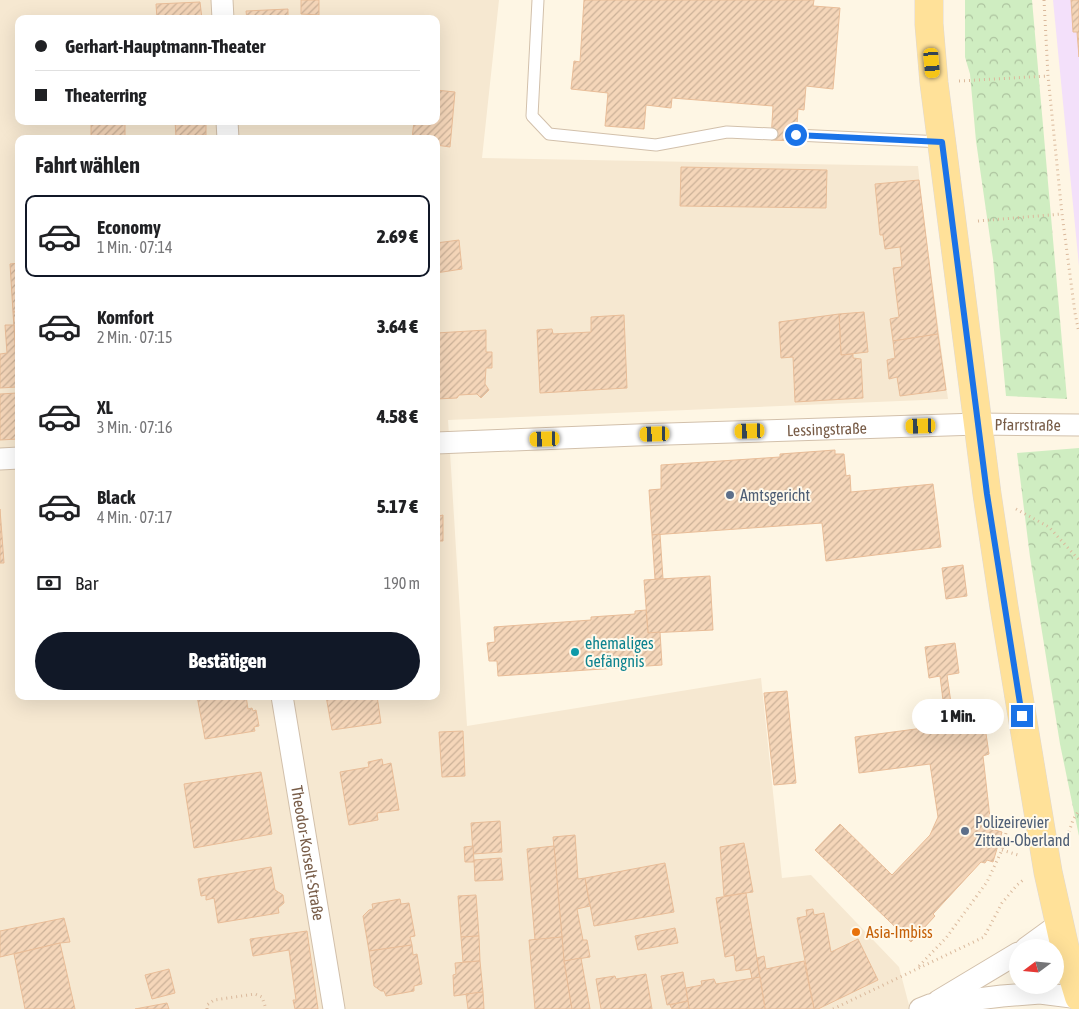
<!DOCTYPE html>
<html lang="de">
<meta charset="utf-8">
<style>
body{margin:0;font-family:"Asap Condensed",sans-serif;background:#f2f2f2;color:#202124;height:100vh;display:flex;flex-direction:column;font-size:19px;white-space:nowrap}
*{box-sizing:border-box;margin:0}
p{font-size:16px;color:#757577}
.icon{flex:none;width:28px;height:28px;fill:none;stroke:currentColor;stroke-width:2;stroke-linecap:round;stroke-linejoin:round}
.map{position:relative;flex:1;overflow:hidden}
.panel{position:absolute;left:15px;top:135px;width:425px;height:565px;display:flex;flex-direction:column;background:#fff;border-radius:10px;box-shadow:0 5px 20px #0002}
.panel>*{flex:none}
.hud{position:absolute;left:15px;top:15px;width:425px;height:110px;border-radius:10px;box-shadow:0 5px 20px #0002;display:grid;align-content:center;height:110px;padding:0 20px;background:#fff}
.needle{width:32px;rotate:254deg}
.controls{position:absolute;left:1009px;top:939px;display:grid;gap:10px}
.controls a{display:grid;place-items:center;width:55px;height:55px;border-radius:50%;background:#fff;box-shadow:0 5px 20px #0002;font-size:25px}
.end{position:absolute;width:22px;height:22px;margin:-11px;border:6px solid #1a73e8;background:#fff;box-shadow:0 0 0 2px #fff}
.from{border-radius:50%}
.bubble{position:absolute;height:35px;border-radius:18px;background:#fff;box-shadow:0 5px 20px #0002;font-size:16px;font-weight:800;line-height:35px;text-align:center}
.car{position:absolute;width:15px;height:30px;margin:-15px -8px;border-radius:6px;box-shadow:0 0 4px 1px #0007;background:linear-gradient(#f5c518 24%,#345 0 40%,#f5c518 0 76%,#345 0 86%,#f5c518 0)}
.hud b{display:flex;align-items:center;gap:18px;height:48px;font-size:19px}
.hud b+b{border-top:1px solid #e0e0e0}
.hud i{width:12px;height:12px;background:#202124}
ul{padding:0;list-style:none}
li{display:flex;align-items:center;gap:15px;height:82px;margin:0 10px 8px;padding:0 10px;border:2px solid transparent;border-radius:10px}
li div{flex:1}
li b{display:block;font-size:19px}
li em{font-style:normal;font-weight:800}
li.selected{border-color:#111827}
li>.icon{width:45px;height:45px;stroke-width:1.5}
h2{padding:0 20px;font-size:22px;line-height:60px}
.pay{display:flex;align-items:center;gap:12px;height:55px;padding:0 20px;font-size:19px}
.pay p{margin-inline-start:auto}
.action{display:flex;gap:10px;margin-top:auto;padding:10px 20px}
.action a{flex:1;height:58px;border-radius:30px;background:#111827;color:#fff;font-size:20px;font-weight:800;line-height:58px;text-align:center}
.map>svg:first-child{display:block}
.residential{fill:#f6e8d1;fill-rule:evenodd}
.education{fill:#f3e0fa}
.park{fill:url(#park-crowns)}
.building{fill:url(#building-hatch);stroke:#e9bd98}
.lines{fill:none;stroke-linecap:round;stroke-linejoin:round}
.lane-casing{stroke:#d2c0ab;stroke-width:13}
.street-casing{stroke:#d2c0ab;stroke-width:23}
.primary-casing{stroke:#dfd8d3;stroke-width:29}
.path{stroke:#dab99c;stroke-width:3;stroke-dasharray:1 4;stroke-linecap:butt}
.lane{stroke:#fff;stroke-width:11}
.street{stroke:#fff;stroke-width:21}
.primary{stroke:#ffe199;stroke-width:28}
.route{stroke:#1a73e8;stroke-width:6}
.service-dot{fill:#5c6f8a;stroke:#fff9eb;stroke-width:2}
.culture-dot{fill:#0f9aa8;stroke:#fff9eb;stroke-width:2}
.food-dot{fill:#e8710a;stroke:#fff9eb;stroke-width:2}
.labels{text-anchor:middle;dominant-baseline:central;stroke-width:4;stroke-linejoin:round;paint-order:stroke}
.street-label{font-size:16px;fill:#785c47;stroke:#fff9eb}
.service-label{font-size:16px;fill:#4e5e75;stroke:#fff9eb;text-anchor:start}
.culture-label{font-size:16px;fill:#0d838f;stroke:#fff9eb;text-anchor:start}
.food-label{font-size:16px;fill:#c56008;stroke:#fff9eb;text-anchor:start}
</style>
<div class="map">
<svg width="1079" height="1009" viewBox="0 0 1079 1009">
<defs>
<pattern id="park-crowns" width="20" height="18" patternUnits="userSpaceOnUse" patternTransform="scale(1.25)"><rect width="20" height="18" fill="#cfedc1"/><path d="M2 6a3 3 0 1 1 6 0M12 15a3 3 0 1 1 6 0" fill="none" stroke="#adc39f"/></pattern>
<pattern id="building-hatch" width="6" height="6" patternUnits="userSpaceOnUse" patternTransform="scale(1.25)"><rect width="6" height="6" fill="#f5d6b9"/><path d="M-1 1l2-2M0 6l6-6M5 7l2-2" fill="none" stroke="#cbb198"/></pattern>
</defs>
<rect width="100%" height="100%" fill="#fef6e4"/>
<!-- residential -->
<path class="residential" d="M0,0H499L482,158L918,166L923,212L948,399L448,420L467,726L761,678L782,878L811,875L899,967L910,1009H0ZM19,19H436V121H19ZM19,139H436V696H19Z"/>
<!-- education -->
<path class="education" d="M1053,0H1079V266Z"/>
<!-- park -->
<g class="park">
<path d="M965,0H1032L1067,399L1006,396L993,259L976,141L970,74L965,57Z"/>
<path d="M1079,448V836L1060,744L1030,557L1017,453Z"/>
</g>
<!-- building -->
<g class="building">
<path d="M301,0H319V15L301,14Z"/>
<path d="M584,0H814L813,6L840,8L833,89L806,86L804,110L798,109L796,141L771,140L773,106L672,98L671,108L646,105L644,129L605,126L608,93L571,89L574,61L580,62Z"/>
<path d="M1071,0H1079V57L1077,32H1073Z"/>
<path d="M200,2L202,19H157L156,4Z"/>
<path d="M288,9V17H293V19H247L246,11Z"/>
<path d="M436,90L455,92L450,147L436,145V139H412L414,121H436Z"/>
<rect x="91" y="121" width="34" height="18"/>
<path d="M175,121H206V135L176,137Z"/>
<rect x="300" y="121" width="27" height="2"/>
<path d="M681,167L827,170L826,208L680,206Z"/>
<path d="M919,180L938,334L893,341L890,319L899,317L893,268L902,267L900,247L885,249L883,235H880L875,184Z"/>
<path d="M459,240L462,269L436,273V243Z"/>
<path d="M19,263V312H13L10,264Z"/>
<path d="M13,312H19V358H16Z"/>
<path d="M864,312L868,352L841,355L839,314Z"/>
<path d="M839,314L841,355L853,354V358L861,359L863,398L795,402L793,357L781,358L779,322Z"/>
<path d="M624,315L627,388L540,393L537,330L552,329L553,334L591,332V317Z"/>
<path d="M5,325H14L17,387L0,388V354L7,353Z"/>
<path d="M486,330V352H492V368H486L485,384L489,390L481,398L477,394L459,395L457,398L436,399V333Z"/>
<path d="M938,334L946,390L900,396L897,377L889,379L887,360L895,358L893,341Z"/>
<path d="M16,358H19V399H17Z"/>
<path d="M17,393L18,439L0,440V394Z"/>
<path d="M17,399H19V439H18Z"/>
<path d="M835,450V454H844L846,476L850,475L851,492L933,484L941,547L826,561L822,523L652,535L649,490L661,489V465L780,457V454Z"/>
<path d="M436,481L437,482L439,516L443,515V541H436Z"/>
<path d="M0,509L4,563H0Z"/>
<path d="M660,534L663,579H655L652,535Z"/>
<path d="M963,565L967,596L946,599L942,568Z"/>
<path d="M710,576L713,630L648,633L644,580Z"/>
<path d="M646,610L648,633L660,632L662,665L498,676L497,661H489L487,643L495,642L494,627L591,620V617L635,614V611Z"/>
<path d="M955,643L959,673L947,675L954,724L946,725L940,676L929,678L925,647Z"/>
<path d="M787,691L796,783L774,785L764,693Z"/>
<path d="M197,696H246L248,709L252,708L253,711L256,710L259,726L254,727L255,731L205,739Z"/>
<path d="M326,696H377L381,723L332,730Z"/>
<path d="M984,720L989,754L983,756L990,818L992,825L996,826L995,830L1002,832L993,862L987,860L985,863L981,862L933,914L935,916L911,942L815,850L840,824L892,875L930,835L938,817L930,764L859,773L855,737Z"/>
<path d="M463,731L465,776L442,777L439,732Z"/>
<path d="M382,759L383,765L391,763L399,810L377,813L378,820L349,825L340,772L369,767L368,762Z"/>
<path d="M261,772L272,834L194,848L184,784Z"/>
<path d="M500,821L502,852L473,854L471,823Z"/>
<path d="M575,835L578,879L585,878L590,906L577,909L583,940H587L590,957L564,961L553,837Z"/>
<path d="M744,843L753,892L724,896L720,847Z"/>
<path d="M473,846L474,862H465L464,847Z"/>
<path d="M554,846L562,937L535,940L527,849Z"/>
<path d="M501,858L503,880L475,881L474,860Z"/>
<path d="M665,863L674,912L594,926L585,878Z"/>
<path d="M271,867L275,890L283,895L284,903L278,908L279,913L218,923L214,898L206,900V895L201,896L198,879Z"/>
<path d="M746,893L760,977L752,979L750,969L736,971L734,955L725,957L716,898Z"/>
<path d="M476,895L479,936L461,937L458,896Z"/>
<path d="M400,899L401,904L409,903L415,936L410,937L412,945L369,951L363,916L369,910L373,909L372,904Z"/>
<path d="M813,909L814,915L824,913L831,952L858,939L878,980L818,1009H814L797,918L807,916L806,910Z"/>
<path d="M64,918L70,942L60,943L0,957V931Z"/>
<path d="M675,928L678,943L638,950L635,936Z"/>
<path d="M307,931L318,1009H295L293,1000H296L289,950L253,956L250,939Z"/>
<path d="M479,936L480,961L463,962L461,937Z"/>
<path d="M562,937L564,961L572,1009H535L529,940Z"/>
<path d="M60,943L75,1009H25L14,954Z"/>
<path d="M412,945L413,955L417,954L422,984L414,986V991L386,996L384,991H381L374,986L369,951Z"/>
<path d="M764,956L766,969L804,961L814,1009H765L757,958Z"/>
<path d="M581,958L590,1009H572L564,961Z"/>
<path d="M480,961L483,992L454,996L453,975L456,974L455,963Z"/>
<path d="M169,969L175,993L152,999L145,975Z"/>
<path d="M683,972L688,1001L667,1005L661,976Z"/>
<path d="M646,974L652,1009H601L596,979L615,976L616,979Z"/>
<path d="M760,977L765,1009H689L686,988L702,985L701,981L714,979L716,984Z"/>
<path d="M483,992L484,1009H468L466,994Z"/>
<path d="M688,1001L689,1009H672L670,1005Z"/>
<path d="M167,1003L169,1009H135Z"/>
</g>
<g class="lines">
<!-- lane casing -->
<g class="lane-casing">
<g id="lane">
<path d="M538,0L532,116L549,134L656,145L727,132L772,134"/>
<path d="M796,135L942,142"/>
</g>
</g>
<!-- street casing -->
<g class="street-casing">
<g id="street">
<path d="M222,0L223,19"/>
<path d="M227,121L228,139"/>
<path id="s1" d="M436,443L636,435L978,424L1079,425"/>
<path d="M0,459L19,458"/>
<path id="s2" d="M282,696L334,1009"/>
<path d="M1026,948L1059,924"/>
<path d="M938,1001L1018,953"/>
<path d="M920,1009L930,1005L1002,996L1040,993L1079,998"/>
</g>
</g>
<!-- primary casing -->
<g class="primary-casing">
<path id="primary" d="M929,0V24L934,83L987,494L1004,607L1048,872L1067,957L1079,997"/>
</g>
<!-- path -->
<g class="path">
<path d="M1044,0L1048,76L1062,214L1075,313L1079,333"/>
<path d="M959,81L1048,76"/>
<path d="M978,221L1062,214"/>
<path d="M1016,509L1049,527L1079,560"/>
<path d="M1069,832L1073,820L1079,810"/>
<path d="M1002,850L1018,855"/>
<path d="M919,966L946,938L987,882L1002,850L1010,816"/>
<path d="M207,1009V1005L214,1000L255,994L262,997L266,1009"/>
<path d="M833,1009L984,937L1002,903L1017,885L1023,880"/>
</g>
<!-- lane -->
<use href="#lane" class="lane"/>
<!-- street -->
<use href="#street" class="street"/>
<!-- primary -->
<use href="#primary" class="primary"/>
</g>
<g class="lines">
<!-- route -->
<path class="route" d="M796,135L942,142L987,494L1022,716"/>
</g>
<!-- markers -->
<g class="service-dot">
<circle cx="730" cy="495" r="5"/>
<circle cx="965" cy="831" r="5"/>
</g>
<circle class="culture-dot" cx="575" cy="652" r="5"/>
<circle class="food-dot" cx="856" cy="932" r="5"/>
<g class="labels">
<!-- street labels -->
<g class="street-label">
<text stroke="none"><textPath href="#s1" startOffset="592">Pfarrstraße</textPath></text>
<text stroke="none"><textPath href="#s1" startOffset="391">Lessingstraße</textPath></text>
<text stroke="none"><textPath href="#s2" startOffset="159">Theodor-Korselt-Straße</textPath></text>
</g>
<!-- service labels -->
<g class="service-label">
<text x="740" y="495">Amtsgericht</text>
<text x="975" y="822">Polizeirevier<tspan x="975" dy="18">Zittau-Oberland</tspan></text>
</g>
<!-- culture labels -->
<g class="culture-label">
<text x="585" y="643">ehemaliges<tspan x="585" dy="18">Gefängnis</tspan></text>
</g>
<!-- food labels -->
<g class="food-label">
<text x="866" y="932">Asia-Imbiss</text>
</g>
</g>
</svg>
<div class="controls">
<a><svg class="needle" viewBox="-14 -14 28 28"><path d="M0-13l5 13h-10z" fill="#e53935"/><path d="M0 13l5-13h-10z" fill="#757577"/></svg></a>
</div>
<i class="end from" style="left:796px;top:135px"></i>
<i class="end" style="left:1022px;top:716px"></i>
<div class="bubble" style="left:912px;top:699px;width:92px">1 Min.</div>
<i class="car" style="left:932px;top:63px;rotate:175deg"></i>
<i class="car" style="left:921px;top:426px;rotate:268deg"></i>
<i class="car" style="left:750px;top:431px;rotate:268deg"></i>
<i class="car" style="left:655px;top:434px;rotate:268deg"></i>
<i class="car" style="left:545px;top:439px;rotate:268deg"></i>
<div class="hud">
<b><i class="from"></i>Gerhart-Hauptmann-Theater</b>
<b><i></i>Theaterring</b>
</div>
<section class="panel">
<h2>Fahrt wählen</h2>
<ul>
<li class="selected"><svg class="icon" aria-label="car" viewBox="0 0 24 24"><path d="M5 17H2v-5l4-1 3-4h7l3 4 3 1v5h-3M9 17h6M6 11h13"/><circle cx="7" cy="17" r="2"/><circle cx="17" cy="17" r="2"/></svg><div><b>Economy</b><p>1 Min. · 07:14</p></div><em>2.69 €</em></li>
<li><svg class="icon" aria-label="car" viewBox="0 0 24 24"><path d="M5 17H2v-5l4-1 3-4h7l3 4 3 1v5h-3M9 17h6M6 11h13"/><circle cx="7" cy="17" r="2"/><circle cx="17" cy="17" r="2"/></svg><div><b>Komfort</b><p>2 Min. · 07:15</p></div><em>3.64 €</em></li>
<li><svg class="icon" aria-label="car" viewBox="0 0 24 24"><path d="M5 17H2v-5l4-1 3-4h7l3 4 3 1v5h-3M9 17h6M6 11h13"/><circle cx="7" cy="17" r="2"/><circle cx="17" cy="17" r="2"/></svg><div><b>XL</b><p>3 Min. · 07:16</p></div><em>4.58 €</em></li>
<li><svg class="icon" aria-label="car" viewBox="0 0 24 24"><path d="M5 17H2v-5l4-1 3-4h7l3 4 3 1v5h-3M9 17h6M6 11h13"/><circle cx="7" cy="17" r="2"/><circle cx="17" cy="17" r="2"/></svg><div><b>Black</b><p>4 Min. · 07:17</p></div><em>5.17 €</em></li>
</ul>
<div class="pay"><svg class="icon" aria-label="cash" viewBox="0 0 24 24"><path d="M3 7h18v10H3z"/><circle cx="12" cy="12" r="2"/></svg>Bar<p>190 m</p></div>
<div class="action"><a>Bestätigen</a></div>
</section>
</div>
